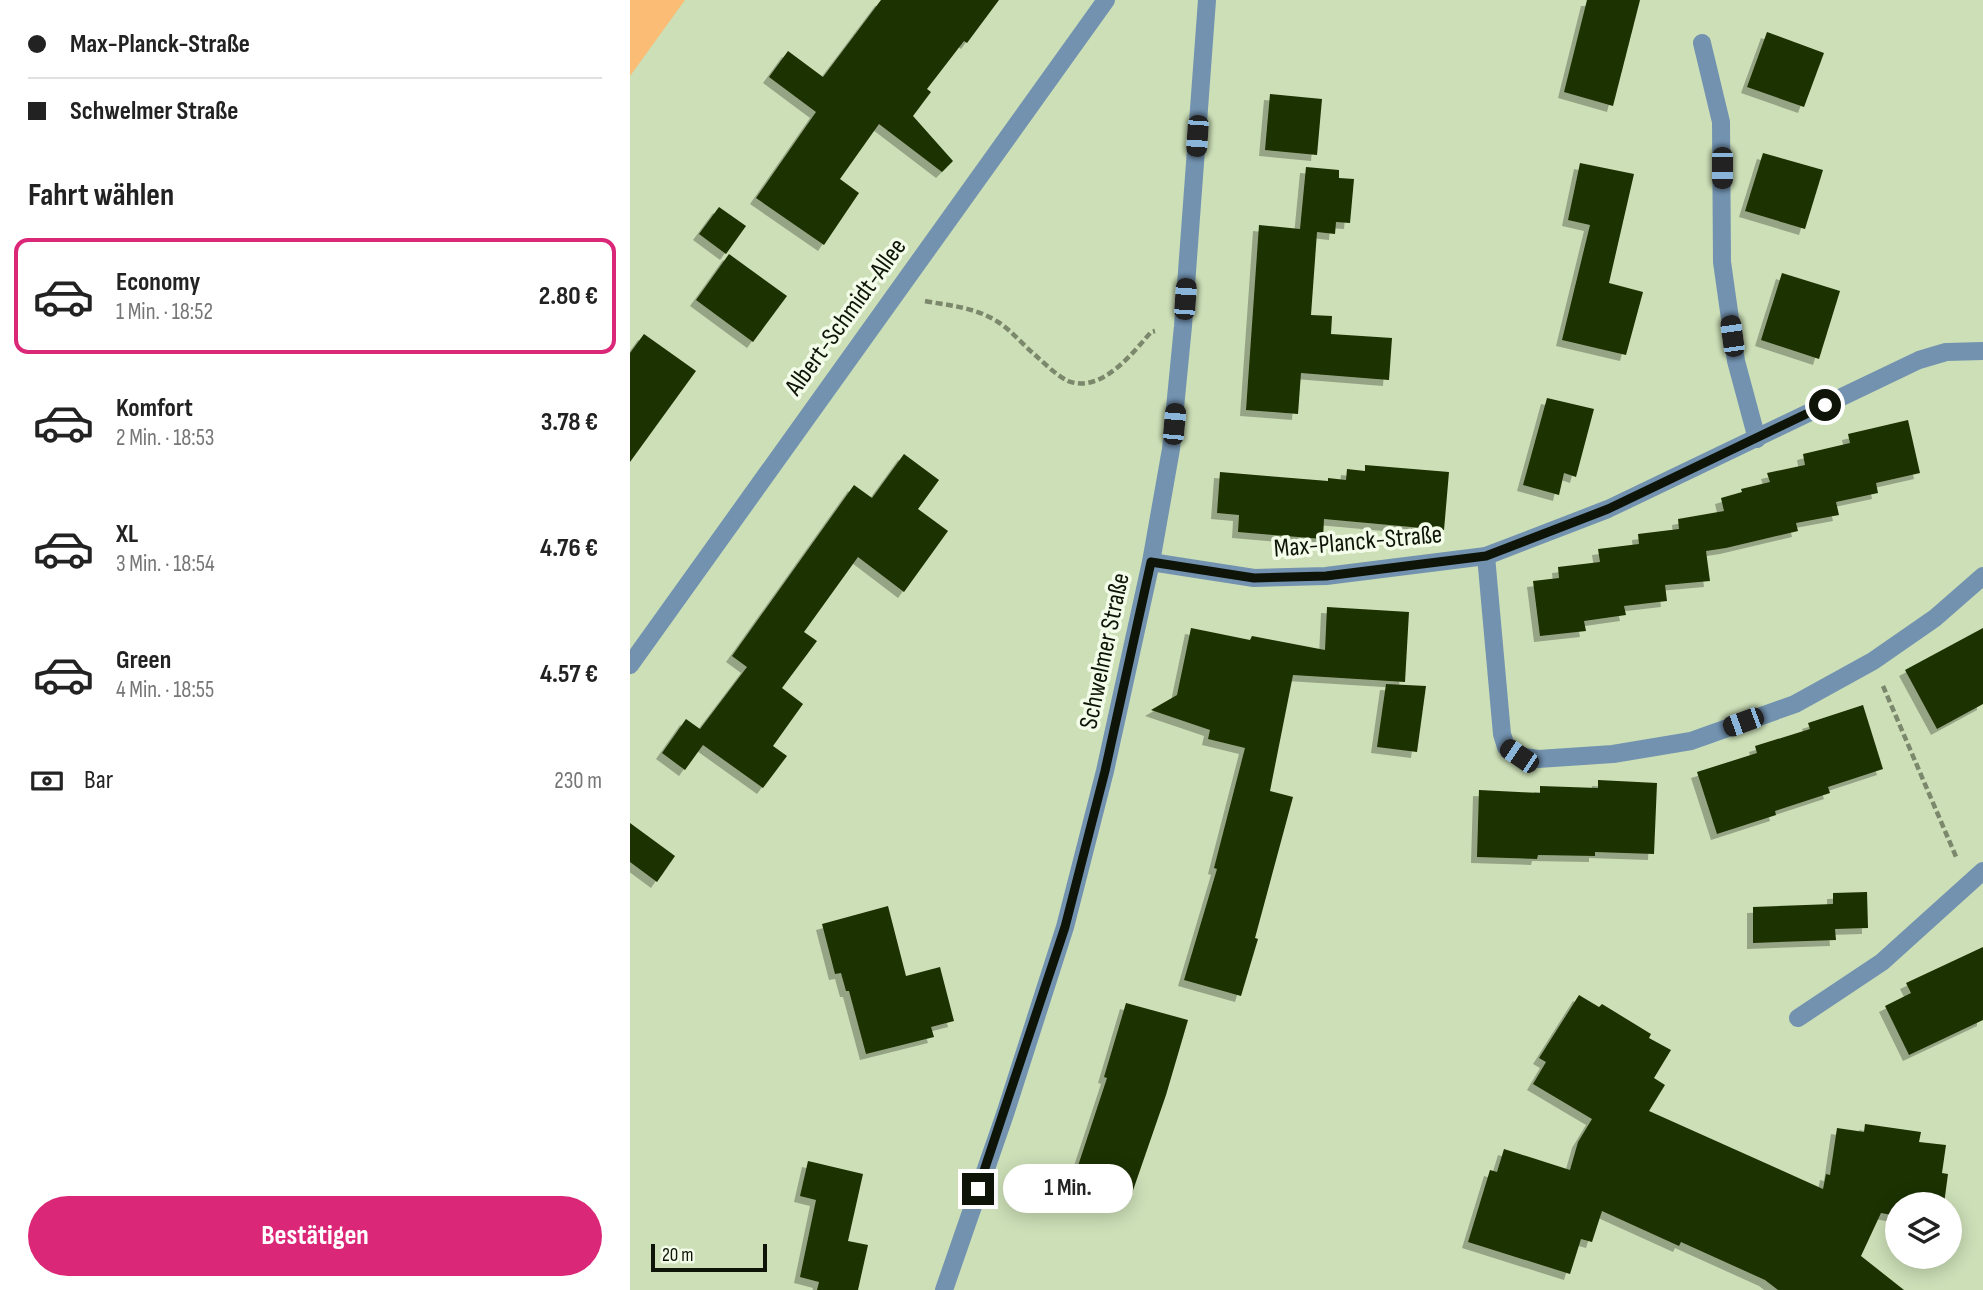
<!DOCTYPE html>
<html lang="de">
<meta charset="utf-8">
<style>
body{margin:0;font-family:"Sofia Sans Condensed",sans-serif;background:#f6f6f6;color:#222;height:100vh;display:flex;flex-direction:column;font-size:26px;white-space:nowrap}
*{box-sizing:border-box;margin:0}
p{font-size:23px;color:#767676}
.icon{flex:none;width:38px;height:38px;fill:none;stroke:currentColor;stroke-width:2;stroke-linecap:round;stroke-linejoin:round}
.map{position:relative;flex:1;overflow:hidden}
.details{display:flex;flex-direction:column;background:#fff;width:630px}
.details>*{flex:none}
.top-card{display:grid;align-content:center;height:154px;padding:0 28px;background:#fff}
.tools{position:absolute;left:1255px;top:1192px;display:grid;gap:14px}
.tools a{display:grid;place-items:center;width:77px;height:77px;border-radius:50%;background:#fff;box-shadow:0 4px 18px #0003;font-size:35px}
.scale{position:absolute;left:21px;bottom:18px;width:116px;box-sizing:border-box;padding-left:7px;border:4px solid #0e1407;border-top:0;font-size:19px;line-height:24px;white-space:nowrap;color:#0e1407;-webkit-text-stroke:5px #f2fce8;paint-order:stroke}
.end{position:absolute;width:32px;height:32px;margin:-16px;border:9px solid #0e1407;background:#fff;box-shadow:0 0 0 4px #fff}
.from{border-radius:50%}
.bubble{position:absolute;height:49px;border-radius:24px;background:#fff;box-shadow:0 4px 18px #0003;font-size:23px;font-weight:700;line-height:49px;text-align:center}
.car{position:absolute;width:21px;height:42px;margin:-21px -10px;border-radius:9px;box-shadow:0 0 5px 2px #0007;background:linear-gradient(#222 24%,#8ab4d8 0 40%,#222 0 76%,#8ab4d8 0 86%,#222 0)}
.top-card b{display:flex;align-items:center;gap:24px;height:66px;font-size:26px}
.top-card b+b{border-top:2px solid #e0e0e0}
.top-card i{width:18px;height:18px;background:#222}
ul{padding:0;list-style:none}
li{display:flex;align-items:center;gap:21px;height:116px;margin:0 14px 10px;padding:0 14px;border:4px solid transparent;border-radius:14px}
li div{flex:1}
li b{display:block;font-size:26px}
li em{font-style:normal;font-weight:700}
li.active{border-color:#db2777}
li>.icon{width:63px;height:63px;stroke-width:1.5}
h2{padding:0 28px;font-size:32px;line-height:84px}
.pay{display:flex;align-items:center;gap:18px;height:77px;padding:0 28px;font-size:26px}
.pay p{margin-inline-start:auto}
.primary-button{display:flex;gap:14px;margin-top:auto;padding:14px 28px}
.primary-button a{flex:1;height:80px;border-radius:42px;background:#db2777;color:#fff;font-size:28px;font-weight:700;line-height:80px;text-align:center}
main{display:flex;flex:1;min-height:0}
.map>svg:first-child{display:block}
.green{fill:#fbbc75}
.building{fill:#1e3000;filter:url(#shadow)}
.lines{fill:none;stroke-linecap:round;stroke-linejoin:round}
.path{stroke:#7b886c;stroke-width:4.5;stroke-dasharray:7 3.5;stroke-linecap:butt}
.minor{stroke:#7292b0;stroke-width:18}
.route{stroke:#0e1407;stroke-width:9}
.labels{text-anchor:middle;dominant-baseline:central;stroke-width:7;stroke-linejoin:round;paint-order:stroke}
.street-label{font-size:26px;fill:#0e1407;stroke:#f2fce8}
</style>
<main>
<section class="details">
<div class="top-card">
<b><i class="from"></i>Max-Planck-Straße</b>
<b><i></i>Schwelmer Straße</b>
</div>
<h2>Fahrt wählen</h2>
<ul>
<li class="active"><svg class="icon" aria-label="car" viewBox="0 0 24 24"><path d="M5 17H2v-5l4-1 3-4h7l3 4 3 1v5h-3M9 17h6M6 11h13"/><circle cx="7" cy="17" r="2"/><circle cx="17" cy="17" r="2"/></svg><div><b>Economy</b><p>1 Min. · 18:52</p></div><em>2.80 €</em></li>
<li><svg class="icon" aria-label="car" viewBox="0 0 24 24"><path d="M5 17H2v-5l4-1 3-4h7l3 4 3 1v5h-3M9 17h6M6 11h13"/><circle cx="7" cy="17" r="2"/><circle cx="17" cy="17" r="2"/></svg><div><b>Komfort</b><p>2 Min. · 18:53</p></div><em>3.78 €</em></li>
<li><svg class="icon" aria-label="car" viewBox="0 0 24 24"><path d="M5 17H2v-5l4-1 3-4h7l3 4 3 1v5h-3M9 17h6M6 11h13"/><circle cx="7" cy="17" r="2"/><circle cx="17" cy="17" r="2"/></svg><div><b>XL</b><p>3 Min. · 18:54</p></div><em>4.76 €</em></li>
<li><svg class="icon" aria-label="car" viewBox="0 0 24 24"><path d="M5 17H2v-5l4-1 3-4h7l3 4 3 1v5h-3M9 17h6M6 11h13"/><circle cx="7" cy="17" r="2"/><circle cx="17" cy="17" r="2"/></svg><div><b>Green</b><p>4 Min. · 18:55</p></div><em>4.57 €</em></li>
</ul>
<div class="pay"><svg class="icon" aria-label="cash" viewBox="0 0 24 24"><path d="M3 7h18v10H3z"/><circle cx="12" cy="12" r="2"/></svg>Bar<p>230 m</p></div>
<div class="primary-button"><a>Bestätigen</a></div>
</section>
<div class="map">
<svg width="1353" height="1290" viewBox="0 0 1353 1290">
<defs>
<filter id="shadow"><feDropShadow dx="-6" dy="6" stdDeviation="0" flood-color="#0004"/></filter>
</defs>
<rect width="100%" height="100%" fill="#ccdfb7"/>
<!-- green -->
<path class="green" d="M0,0H55L0,76Z"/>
<!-- building -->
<g class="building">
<path d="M251,0H369L337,43L334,41L297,89L301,92L283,116L323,161L312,172L249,124L210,179L229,193L194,245L126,198L186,112L139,77L158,51L193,77Z"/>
<path d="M957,0H1010L983,106L934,92Z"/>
<path d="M1137,32L1194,53L1174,107L1117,87Z"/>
<path d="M640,94L692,99L687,155L635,150Z"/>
<path d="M1133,153L1193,170L1175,229L1115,211Z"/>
<path d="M950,163L1004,174L979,283L1013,292L996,355L932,340L960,225L938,220Z"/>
<path d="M676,167L709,170V178L724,179L720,223L706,222L705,234L687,232L681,315L702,316L701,334L762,338L759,380L671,373L668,414L616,410L629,225L670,229Z"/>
<path d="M89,207L116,226L96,254L69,234Z"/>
<path d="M99,254L157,296L123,342L66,300Z"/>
<path d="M1152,273L1210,291L1189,359L1131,340Z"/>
<path d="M14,334L66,371L0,462V353Z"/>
<path d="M917,398L964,409L946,477L934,473L929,495L893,485Z"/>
<path d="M1278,420L1290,473L1246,483L1248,493L1206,502L1209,515L1166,523L1168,531L1096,548L1076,551L1080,581L1035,585L1037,601L994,606L996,615L954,621L956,631L910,636L903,581L929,578L928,567L970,562L968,549L1009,544L1008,534L1049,529L1048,519L1094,511L1091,498L1112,492L1111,489L1140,482L1137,473L1175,465L1173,454L1220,443L1218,434Z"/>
<path d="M274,454L309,480L288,509L318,531L274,592L228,557L174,632L187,641L152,688L173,704L143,746L157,756L133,788L73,745L55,770L32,753L56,719L70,729L117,667L102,656L224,485L242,498Z"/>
<path d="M735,465L819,472L814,530L694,519L693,539L608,532L609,515L587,513L590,472L698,481V478L716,480L717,469L735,471Z"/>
<path d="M697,607L779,612L775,682L663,675L640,791L663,797L625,938L628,939L611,996L554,980L587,869L584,868L615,748L578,739L580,730L521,710L547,695L561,628L620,640L622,636L695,650Z"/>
<path d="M1353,628V704L1307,729L1275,670Z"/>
<path d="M756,684L796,686L787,752L747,747Z"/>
<path d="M1233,705L1253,769L1198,787L1200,793L1145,811L1146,815L1087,834L1067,772L1127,753L1125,746L1180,729L1178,723Z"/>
<path d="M968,780L1027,783L1024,854L965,852V856L908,855L907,859L847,857L849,790L910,793V786L968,788Z"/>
<path d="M0,823L45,856L27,882L0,862Z"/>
<path d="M1237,892L1238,928L1205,929L1206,940L1123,943V907L1203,904V893Z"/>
<path d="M258,906L276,976L310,967L324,1021L301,1027L304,1037L236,1054L219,991H216L211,973L205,974L192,924Z"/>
<path d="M1353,947V1020L1279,1055L1255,1006L1281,993L1276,983Z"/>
<path d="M949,995L969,1007L972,1004L1021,1034L1019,1038L1041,1050L1024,1078L1035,1085L1019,1111L1193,1189L1196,1174L1200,1175L1207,1128L1234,1132L1235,1124L1291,1132L1289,1142L1316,1145L1312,1173L1318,1174L1314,1204H1267V1216L1251,1213L1231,1256L1274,1290H1148L1135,1280L1051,1242L1049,1246L972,1211L962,1242L951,1239L940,1274L838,1242L860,1170L867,1172L874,1149L940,1170L948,1142L962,1119L903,1084L916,1062L909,1058Z"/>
<path d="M496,1003L558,1020L536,1095L499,1202L442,1184L477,1078L474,1077Z"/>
<path d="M178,1161L233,1174L218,1241L238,1245L228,1290H187L189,1282L170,1277L186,1200L170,1196Z"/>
</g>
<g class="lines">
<!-- path -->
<g class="path">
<path d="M295,301C321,306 345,307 368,322C381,330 392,344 404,354C414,363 426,375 438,381C471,394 503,353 521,332L525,331"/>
<path d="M1253,686L1327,859"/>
</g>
<!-- minor -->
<g class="minor">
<path d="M1072,43L1091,122L1092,262L1106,361L1127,439"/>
<path d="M856,556L872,734L876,747L889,756L908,759L983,754L1061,741L1165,704L1243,661L1305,618L1353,576"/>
<path d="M521,562L624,578L696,576L856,556L978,509L1289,360L1316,352L1353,351"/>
<path d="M0,665L476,0"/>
<path d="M1168,1018L1252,962L1353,871"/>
<path d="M314,1290L375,1114L435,927L475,771L521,562L541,449L553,326L577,0"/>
</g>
</g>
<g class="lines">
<!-- route -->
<path class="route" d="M348,1189L435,927L475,771L521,562L624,578L696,576L856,556L978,509L1195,405"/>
</g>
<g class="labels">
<!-- street labels -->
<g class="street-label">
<text transform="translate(216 317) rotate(-54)">Albert-Schmidt-Allee</text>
<text transform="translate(728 542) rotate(-5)">Max-Planck-Straße</text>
<text transform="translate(475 651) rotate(-78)">Schwelmer Straße</text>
</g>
</g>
</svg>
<div class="tools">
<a><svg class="icon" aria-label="layers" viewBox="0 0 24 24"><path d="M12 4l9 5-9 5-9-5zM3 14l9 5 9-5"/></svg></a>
</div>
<div class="scale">20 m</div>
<i class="end from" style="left:1195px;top:405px"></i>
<i class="end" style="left:348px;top:1189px"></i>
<div class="bubble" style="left:373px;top:1164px;width:130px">1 Min.</div>
<i class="car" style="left:567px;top:136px;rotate:184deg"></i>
<i class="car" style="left:1092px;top:168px;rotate:180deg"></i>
<i class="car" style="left:555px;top:299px;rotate:4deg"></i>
<i class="car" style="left:1102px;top:336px;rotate:352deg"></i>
<i class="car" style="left:544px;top:424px;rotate:5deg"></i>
<i class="car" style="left:1113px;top:722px;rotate:250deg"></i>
<i class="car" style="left:889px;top:756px;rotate:304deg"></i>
</div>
</main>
